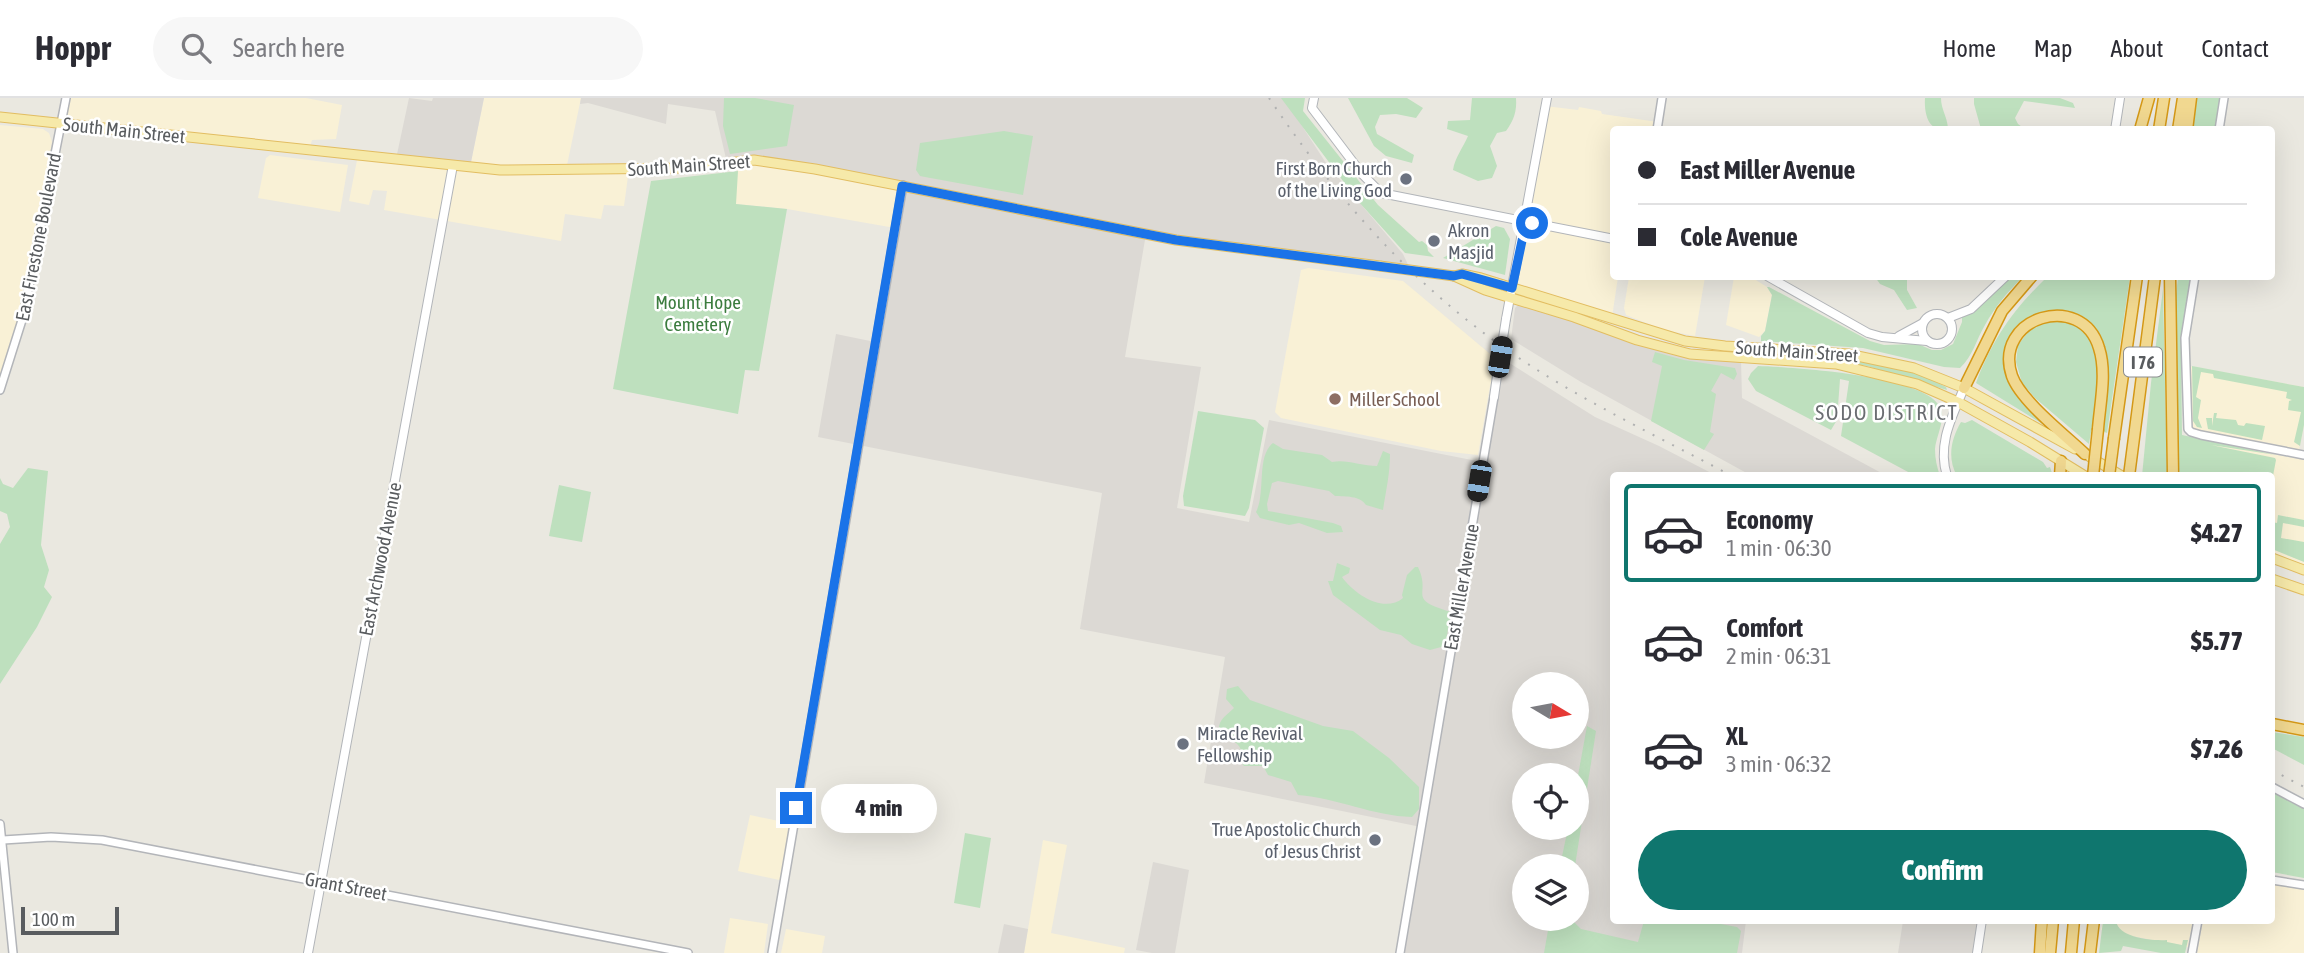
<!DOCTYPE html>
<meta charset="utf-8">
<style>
body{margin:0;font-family:"Asap Condensed",sans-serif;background:#f7f7f7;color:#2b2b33;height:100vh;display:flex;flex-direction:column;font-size:26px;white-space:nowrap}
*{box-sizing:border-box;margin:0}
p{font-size:23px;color:#7c7c81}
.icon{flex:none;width:38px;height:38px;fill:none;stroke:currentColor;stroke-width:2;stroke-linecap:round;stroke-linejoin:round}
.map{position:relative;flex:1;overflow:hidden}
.panel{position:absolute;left:1610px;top:374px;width:665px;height:452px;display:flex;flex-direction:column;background:#fff;border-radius:7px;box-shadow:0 7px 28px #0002}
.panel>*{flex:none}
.banner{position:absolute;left:1610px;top:28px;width:665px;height:154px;border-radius:7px;box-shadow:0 7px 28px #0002;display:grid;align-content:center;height:154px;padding:0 28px;background:#fff}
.needle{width:46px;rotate:100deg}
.controls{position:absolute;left:1512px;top:574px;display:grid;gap:14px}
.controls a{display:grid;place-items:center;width:77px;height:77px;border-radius:50%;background:#fff;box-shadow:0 7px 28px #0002;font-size:35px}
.scale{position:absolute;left:21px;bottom:18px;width:98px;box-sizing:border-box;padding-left:7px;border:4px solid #595c5f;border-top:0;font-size:19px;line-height:24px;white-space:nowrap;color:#595c5f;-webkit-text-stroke:5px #fff;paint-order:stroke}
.end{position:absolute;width:32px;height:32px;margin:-16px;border:9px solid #1a73e8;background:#fff;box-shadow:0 0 0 4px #fff}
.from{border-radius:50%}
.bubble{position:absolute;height:49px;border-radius:24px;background:#fff;box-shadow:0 7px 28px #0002;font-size:23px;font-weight:800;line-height:49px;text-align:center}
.car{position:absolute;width:21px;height:42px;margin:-21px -10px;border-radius:9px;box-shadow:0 0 5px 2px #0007;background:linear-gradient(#222 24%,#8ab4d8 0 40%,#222 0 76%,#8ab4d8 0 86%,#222 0)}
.banner b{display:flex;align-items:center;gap:24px;height:66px;font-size:26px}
.banner b+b{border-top:2px solid #e1e1e2}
.banner i{width:18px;height:18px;background:#2b2b33}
ul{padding:12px 0 0;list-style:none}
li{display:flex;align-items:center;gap:21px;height:98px;margin:0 14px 10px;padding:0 14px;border:4px solid transparent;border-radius:7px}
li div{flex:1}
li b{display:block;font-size:26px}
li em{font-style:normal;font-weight:800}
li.selected{border-color:#0f766e}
li>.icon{width:63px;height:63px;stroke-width:1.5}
.action{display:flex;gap:14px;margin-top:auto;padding:14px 28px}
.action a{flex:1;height:80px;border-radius:42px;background:#0f766e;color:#fff;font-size:28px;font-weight:800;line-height:80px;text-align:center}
header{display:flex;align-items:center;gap:42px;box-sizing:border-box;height:98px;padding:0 35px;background:#fff;border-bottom:2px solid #e1e1e2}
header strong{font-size:33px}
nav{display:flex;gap:38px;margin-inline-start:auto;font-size:24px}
.search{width:490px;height:63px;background:#f7f7f7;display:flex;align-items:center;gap:18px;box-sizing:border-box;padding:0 24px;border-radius:38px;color:#7c7c81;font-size:26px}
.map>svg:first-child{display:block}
.commercial{fill:#f9f1d6}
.industrial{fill:#dcd9d4;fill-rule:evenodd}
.green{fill:#bee0be}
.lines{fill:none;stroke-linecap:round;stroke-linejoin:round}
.tertiary-casing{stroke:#b3b5b9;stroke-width:10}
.secondary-casing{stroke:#b2b5b9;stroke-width:10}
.primary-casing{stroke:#e2bd61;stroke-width:11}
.motorway-casing{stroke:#d49816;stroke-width:13}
.tertiary{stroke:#fff;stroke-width:7}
.secondary{stroke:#fff;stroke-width:8}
.primary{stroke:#f6e9a9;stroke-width:9}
.motorway{stroke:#f1d890;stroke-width:10}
.rail{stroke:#b0b1b1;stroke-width:2;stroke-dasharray:2 9;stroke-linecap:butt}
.secondary-bridge-casing{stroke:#b2b5b9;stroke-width:10;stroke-linecap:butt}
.primary-bridge-casing{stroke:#e2bd61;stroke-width:11;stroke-linecap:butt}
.motorway-bridge-casing{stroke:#d49816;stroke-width:13;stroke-linecap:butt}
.secondary-bridge{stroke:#fff;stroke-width:8}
.primary-bridge{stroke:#f6e9a9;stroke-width:9}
.motorway-bridge{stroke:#f1d890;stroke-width:10}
.route{stroke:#1a73e8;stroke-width:9}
.worship-dot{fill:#6b7280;stroke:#fff;stroke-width:2.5}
.education-dot{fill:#8d6e63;stroke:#fff;stroke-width:2.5}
.labels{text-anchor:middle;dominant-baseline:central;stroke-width:5;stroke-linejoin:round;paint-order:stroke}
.shield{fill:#fff;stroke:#8b8d8f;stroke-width:2}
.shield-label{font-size:18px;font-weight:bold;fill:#595c5f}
.street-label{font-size:19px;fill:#595c5f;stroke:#fff}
.worship-label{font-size:19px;fill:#5b616d;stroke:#fff;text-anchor:end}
.park-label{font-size:19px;fill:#3b7c3e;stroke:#fff}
.education-label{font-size:19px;fill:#785e54;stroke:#fff;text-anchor:start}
.neighbourhood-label{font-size:21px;letter-spacing:2px;fill:#6a6d71;stroke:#fff}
</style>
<header>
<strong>Hoppr</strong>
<div class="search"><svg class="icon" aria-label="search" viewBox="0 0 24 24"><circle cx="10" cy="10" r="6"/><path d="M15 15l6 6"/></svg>Search here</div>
<nav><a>Home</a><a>Map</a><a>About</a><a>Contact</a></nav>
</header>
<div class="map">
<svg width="2304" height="855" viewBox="0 0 2304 855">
<rect width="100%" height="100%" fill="#eae8e0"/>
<!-- commercial -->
<g class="commercial">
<path d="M66,0H306L342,7L336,41L312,42L309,52L60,26Z"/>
<path d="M484,0H581L566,72L629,71L624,108L604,107L601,121L565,116L561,143L384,112L387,93L373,92L369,107L349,103L358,57L470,69Z"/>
<path d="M1545,8L1578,12L1579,9L1601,13L1602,16L1658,24L1657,31L1614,32L1613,141L1526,124Z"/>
<path d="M0,27L43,31L49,35L52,44L20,214L0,281Z"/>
<path d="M270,57L348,67L340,114L258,100L266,60Z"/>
<path d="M738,64L903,87L895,130L787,111L735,106Z"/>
<path d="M1527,127L1613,143L1614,178L1618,179L1612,219L1513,189Z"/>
<path d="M1308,170L1403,183L1495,260L1478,357L1441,353L1281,320L1275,314L1301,172Z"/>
<path d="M1629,179H1705L1695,238L1664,232L1626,217L1624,210Z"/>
<path d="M1734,179H1751L1767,189L1772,197L1765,233L1759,239L1726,227Z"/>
<path d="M2189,268L2304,289V327L2299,352L2194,331L2192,329Z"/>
<path d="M2179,339L2304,362V467L2272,454V378H2179Z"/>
<path d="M750,717L793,726L784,783L738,773Z"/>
<path d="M1043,742L1067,747L1051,835L1125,850L1124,855H1024Z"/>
<path d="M2272,786L2304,792V855H2197L2203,823L2272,822Z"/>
<path d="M730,820L768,826L764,855H724Z"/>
<path d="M2103,823H2193L2188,849L2101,832Z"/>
<path d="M786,831L825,838L822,855H781Z"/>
</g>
<!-- industrial -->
<g class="industrial">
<path d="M409,0L432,3L433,0H484L470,69L396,61Z"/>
<path d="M581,0H1284L1326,65L1403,156L1411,173L1146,136L1125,259L1201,269L1177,410L1249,424L1269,322L1482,364L1500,259L1595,319L1659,348L1717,378H1614V822L1746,823L1742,855H1400L1421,729L1204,685L1225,559L1080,531L1102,395L818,339L836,236L875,244L902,88L754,62L727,65L715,13L668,6L666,26L588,5L580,6ZM1524,586H1577V639H1524ZM1524,677H1577V730H1524ZM1524,768H1577V821H1524Z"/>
<path d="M1519,206L1636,243L1741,262L1742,300L1887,378H1752L1581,284L1511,241L1515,210Z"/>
<path d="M1153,764L1189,772L1175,855H1152L1136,852Z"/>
<path d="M1903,823H1980L1975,855H1898Z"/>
<path d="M1004,826L1028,831L1024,855H998Z"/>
</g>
<!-- green -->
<g class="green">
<path d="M724,0H755L794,7L787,48L730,56L723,28Z"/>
<path d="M1281,0H1305L1303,13L1378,107L1419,144L1422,143L1427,147L1428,153L1434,159L1405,155L1358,103Z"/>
<path d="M1348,0H1407L1423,10L1416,20L1396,16L1380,17L1375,29L1377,36L1414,57L1412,65L1386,58L1374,48Z"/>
<path d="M1472,0H1516C1517,13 1514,22 1506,33L1497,35L1490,48L1497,68L1492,80L1478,83L1453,72C1455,59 1463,50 1468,38L1447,31L1448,23L1470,22Z"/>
<path d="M1925,0H1941C1941,11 1947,18 1948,30C1928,36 1924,15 1925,0Z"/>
<path d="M1974,0H2060L2073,5L2075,10L2024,3L2015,20L2018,26L2025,31H1981L1974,6Z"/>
<path d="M2197,0H2220L2215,31H2192Z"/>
<path d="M1004,33L1033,38L1023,97L925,79L920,78L916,72L920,45Z"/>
<path d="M738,73L736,106L787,111L759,273L745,272L738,316L613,291L651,83Z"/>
<path d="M1496,128L1504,130L1510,141L1505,177L1443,160Z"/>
<path d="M1875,179H1907V192L1917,210L1907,212L1894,192L1880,186Z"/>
<path d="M2009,179H2023C2008,193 1995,209 1985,227C1976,242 1973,258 1960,270L1944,269L1863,250L1761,243V238L1765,233L1772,197L1767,189H1769L1870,243L1884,247L1918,246L1932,252H1941L1953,246L1962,224V217Z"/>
<path d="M2047,179H2130L2107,335L2102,333C2104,309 2112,269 2104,246C2090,212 2037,198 2016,234C2011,243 2009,255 2006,265L2046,323L2044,327L1976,285C1993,240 2013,212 2047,179Z"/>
<path d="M2178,179H2191L2181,247L2182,337L2276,357L2211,347L2275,360L2276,362L2272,383V378H2240L2224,375L2223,378H2179L2175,206Z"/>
<path d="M2163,191L2167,378H2142L2151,285Z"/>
<path d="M2057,221C2063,222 2069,223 2073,225C2114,241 2094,314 2089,346L2035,300L2022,285L2016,264L2018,247L2032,229Z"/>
<path d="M1655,254L1684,262L1735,270L1737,276L1734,282L1721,275L1711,293L1716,296L1710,334L1714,336L1704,352L1651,323L1662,268L1652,264Z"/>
<path d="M1782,255C1838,258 1897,262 1946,289L1947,292L1867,268L1809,259L1782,258Z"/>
<path d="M1758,268C1791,269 1925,277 1940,309C1946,322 1936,338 1935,351C1935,361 1937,369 1940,378C1929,378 1922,374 1910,375L1841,338L1849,283L1840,281L1837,322L1831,332L1756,293L1748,281L1751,275Z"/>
<path d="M2192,268L2304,289V327L2300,348L2294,344L2301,314L2288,312L2289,303L2292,302L2286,300L2287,294L2214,280L2213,276L2201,274L2196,299L2201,302L2198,320L2202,330L2197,329L2193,323Z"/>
<path d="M1198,313L1255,322L1264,330L1249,410L1245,418L1184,408L1183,398Z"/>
<path d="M2214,315H2217L2216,320L2236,322L2238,327L2244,328L2246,325L2265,328L2262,342L2208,331L2206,320H2212V328Z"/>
<path d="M1972,322L2043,364L2047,370L2050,369L2053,378H1957C1947,360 1951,341 1961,324L1965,325Z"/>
<path d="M1273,345L1283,351L1322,357L1332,364C1346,361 1362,368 1377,368L1383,353L1390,356C1390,376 1386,392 1383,412L1366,407C1359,397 1346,399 1335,398L1329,393L1278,383L1272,385L1267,406L1268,413L1333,425L1341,428L1343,434L1327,435L1299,425L1289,427L1260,420L1256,414C1266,396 1256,358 1273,345Z"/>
<path d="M28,370L48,373L41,447L49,472L44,489L52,499L37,529L0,586V446L10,429L7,416L0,413V380L3,386L13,390Z"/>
<path d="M559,387L591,394L582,444L549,438Z"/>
<path d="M2278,417L2304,422V429L2283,425L2281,440L2304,444V464L2272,451V424L2277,425Z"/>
<path d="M1337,465L1350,470L1349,475L1342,479C1354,496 1384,516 1403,500L1402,497L1407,477L1415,469H1418C1432,498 1405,500 1451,514L1445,548L1430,552L1412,546L1401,537L1380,532L1333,497L1328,483H1333Z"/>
<path d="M1238,588L1250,602L1323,628L1353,633L1389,660L1419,689V711L1412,719C1373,718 1337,700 1298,697L1291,684L1268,677L1263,668H1244L1240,663C1247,646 1230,642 1219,635C1217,622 1226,618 1234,610L1226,601L1227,591Z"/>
<path d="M1587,628L1596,633L1575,768H1560L1568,730H1577V683Z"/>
<path d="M2272,634L2304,639V667L2272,650Z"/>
<path d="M2274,695L2304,711V780L2272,774V709Z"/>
<path d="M965,735L991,740L980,810L954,805Z"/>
<path d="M1550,821H1571L1581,831L1638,844L1644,823H1705L1737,829L1741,833L1737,855H1544Z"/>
<path d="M2103,823H2116C2119,840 2152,843 2167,842V844L2182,847L2183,842H2188L2185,855H2161L2123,848L2121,853L2099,855Z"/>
</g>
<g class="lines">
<!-- tertiary casing -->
<g class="tertiary-casing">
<g id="tertiary">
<path d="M1657,32L1662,0"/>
<path d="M2219,32L2224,0"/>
<path d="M2195,178L2185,240L2188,331L2191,334L2201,337L2304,357"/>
<path d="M0,292L23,219L66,0"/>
<path d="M2272,689L2304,706"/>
<path d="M0,726L13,855"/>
<path d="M3,742L51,739L102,742L688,855"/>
<path d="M2272,782L2304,787"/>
<path d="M772,855L903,87"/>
<path d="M1400,855L1494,299"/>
<path d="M2192,855L2198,822"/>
</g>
</g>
<!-- secondary casing -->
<g class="secondary-casing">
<g id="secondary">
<path d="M1314,0L1312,10L1362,76L1381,95L1614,141"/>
<path d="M2115,32L2120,0"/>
<path d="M1767,178L1868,235L1882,239L1927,243"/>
<circle cx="1937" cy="231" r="15"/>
<path d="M1948,220L1971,211L2006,178"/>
<path d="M1506,221L1547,0"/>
<path d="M1899,238L1923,225"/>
<path d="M1494,299L1497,278"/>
<path d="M1947,378C1937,346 1952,319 1964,290"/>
<path d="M308,855L453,67"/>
<path d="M1977,855L1982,822"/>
</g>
</g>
<!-- primary casing -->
<g class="primary-casing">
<g id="primary">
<path d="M0,19L500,72L685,70L754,62L815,71L1176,142L1380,168"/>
<path d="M1454,178L1462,176L1481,180L1685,243L1725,248L1848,256L1914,270L1964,290L2075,351"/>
<path d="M1454,178L1485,192L1574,219L1637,242L1690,256L1836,266L1917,286L1958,304L2030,344L2085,378"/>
<path d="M2090,359L2122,378"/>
<path d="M2272,460L2304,472"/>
<path d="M2272,481L2304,492"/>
</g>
</g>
<!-- motorway casing -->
<g class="motorway-casing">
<g id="motorway">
<path d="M2140,32L2149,0"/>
<path d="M2159,32L2164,0"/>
<path d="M2178,32L2183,0"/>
<path d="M2187,32L2191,0"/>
<path d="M2170,178L2173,378"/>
<path d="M1964,290L2002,213L2032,178"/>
<path d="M2114,340L2137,178"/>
<path d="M2085,356C2065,337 2021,303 2012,278C1992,219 2082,192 2099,250C2107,275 2100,305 2098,331"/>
<path d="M2060,378L2061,363"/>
<path d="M2129,378L2155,178"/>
<path d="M2272,626L2304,632"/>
<path d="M2040,855L2042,822"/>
<path d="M2050,855L2053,822"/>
<path d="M2071,855L2074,822"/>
<path d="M2090,855L2094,822"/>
</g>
</g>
<!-- tertiary -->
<use href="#tertiary" class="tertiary"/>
<!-- secondary -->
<use href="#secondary" class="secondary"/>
<!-- primary -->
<use href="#primary" class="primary"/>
<!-- motorway -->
<use href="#motorway" class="motorway"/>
<!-- rail -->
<g class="rail">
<path d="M1269,0C1337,101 1412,187 1513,256C1582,303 1659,339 1732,378"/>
<path d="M2272,672L2304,689"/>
</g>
<!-- secondary-bridge casing -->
<g class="secondary-bridge-casing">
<path id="secondary-bridge" d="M1497,278L1506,221"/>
</g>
<!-- primary-bridge casing -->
<g class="primary-bridge-casing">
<path id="primary-bridge" d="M1380,168L1454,178"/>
</g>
<!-- motorway-bridge casing -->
<g class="motorway-bridge-casing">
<g id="motorway-bridge">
<path d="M2093,378L2098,331"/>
<path d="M2109,378L2114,340"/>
</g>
</g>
<!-- secondary-bridge -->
<use href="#secondary-bridge" class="secondary-bridge"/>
<!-- primary-bridge -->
<use href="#primary-bridge" class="primary-bridge"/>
<!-- motorway-bridge -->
<use href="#motorway-bridge" class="motorway-bridge"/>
</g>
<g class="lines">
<!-- route -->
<path class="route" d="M796,710L902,88L1176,142L1454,178L1462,176L1512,190L1526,124L1532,125"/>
</g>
<!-- markers -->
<g class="worship-dot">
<circle cx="1406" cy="81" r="7"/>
<circle cx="1434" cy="143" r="7"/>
<circle cx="1183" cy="646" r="7"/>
<circle cx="1375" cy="742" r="7"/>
</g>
<circle class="education-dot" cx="1335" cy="301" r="7"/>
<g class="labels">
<!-- shield labels -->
<rect class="shield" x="2124" y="249.5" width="38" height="29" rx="5"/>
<g class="shield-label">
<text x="2143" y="264">I 76</text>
</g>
<!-- street labels -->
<g class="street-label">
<text transform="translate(124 32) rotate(6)">South Main Street</text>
<text transform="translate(689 67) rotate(-4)">South Main Street</text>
<text transform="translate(38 139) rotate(-79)">East Firestone Boulevard</text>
<text transform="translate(1797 253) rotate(4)">South Main Street</text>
<text transform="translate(380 461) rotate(-79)">East Archwood Avenue</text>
<text transform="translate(1461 489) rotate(-80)">East Miller Avenue</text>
<text transform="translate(346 788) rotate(11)">Grant Street</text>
</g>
<!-- worship labels -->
<g class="worship-label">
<text x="1392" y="70">First Born Church<tspan x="1392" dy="22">of the Living God</tspan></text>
<text x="1448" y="132" text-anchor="start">Akron<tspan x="1448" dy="22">Masjid</tspan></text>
<text x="1197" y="635" text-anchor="start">Miracle Revival<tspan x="1197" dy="22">Fellowship</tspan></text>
<text x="1361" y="731">True Apostolic Church<tspan x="1361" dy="22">of Jesus Christ</tspan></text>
</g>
<!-- park labels -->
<g class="park-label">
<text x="698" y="204">Mount Hope<tspan x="698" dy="22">Cemetery</tspan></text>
</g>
<!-- education labels -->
<g class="education-label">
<text x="1349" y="301">Miller School</text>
</g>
<!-- neighbourhood labels -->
<g class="neighbourhood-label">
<text x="1887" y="314">SODO DISTRICT</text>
</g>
</g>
</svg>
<div class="controls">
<a><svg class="needle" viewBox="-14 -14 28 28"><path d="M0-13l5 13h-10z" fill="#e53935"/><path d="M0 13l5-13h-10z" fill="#7c7c81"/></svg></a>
<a><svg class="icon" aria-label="locate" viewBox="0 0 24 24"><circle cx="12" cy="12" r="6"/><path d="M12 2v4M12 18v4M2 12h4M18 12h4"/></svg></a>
<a><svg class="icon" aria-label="layers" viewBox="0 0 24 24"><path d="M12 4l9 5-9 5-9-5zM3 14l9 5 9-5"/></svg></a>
</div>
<div class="scale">100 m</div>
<i class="end from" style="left:1532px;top:125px"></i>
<i class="end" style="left:796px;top:710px"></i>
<div class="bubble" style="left:821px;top:686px;width:116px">4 min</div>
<i class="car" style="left:1500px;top:259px;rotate:9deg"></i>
<i class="car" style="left:1479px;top:383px;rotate:189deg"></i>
<div class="banner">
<b><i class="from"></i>East Miller Avenue</b>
<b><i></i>Cole Avenue</b>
</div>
<section class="panel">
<ul>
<li class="selected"><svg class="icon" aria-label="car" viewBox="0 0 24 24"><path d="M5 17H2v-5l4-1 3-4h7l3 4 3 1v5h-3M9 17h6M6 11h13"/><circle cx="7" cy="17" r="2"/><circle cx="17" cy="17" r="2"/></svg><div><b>Economy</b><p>1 min · 06:30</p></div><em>$4.27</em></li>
<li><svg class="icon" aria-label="car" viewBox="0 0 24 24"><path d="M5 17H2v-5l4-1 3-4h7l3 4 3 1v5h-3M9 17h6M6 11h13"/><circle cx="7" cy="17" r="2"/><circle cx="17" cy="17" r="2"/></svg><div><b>Comfort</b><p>2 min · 06:31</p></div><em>$5.77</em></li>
<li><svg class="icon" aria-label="car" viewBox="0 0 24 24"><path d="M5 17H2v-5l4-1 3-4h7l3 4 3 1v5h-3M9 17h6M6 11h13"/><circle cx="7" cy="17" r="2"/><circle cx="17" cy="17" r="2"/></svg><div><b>XL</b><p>3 min · 06:32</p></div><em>$7.26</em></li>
</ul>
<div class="action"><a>Confirm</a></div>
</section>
</div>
